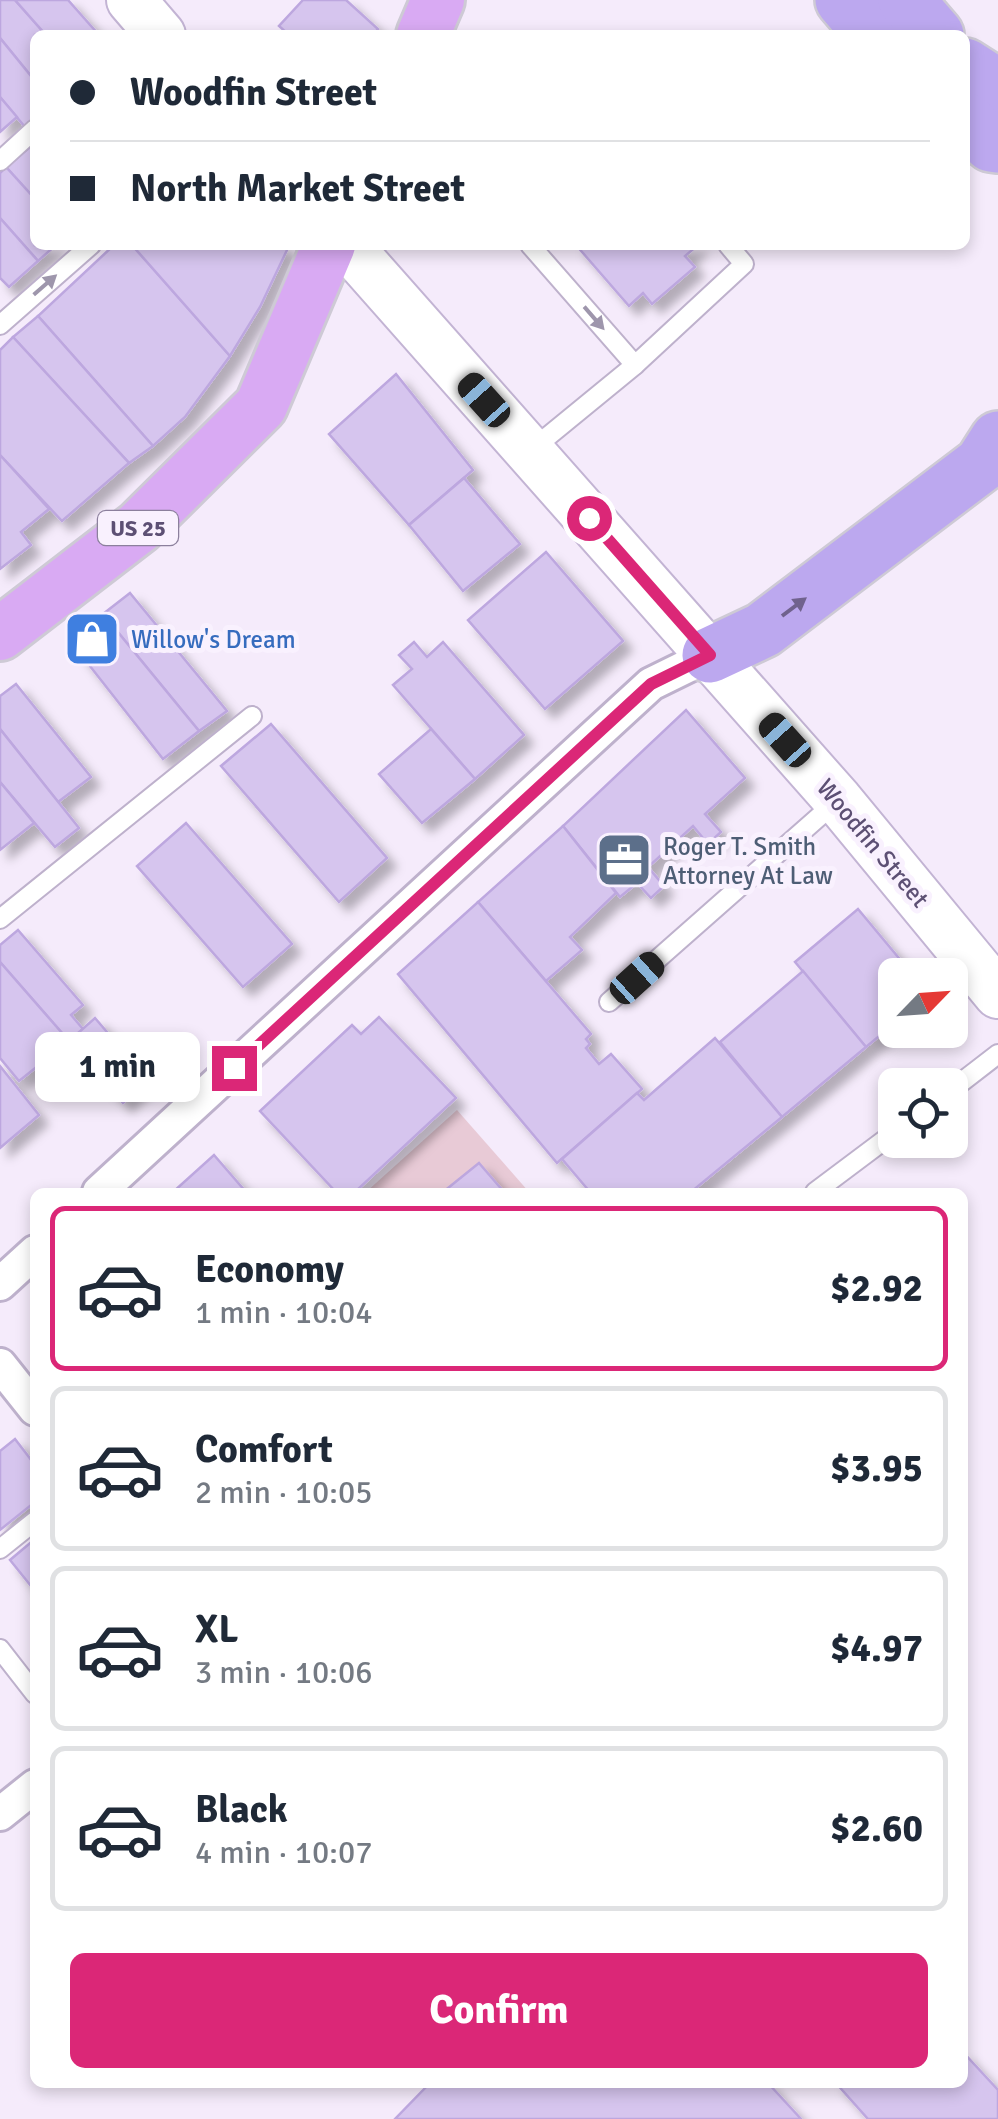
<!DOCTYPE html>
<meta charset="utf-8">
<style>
body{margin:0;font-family:Signika,sans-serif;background:#f6f6f7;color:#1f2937;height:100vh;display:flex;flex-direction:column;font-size:38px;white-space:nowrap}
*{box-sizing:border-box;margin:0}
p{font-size:32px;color:#747a83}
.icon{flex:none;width:55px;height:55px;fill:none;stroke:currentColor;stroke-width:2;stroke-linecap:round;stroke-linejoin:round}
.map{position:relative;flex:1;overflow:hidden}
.panel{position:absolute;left:30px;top:1188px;width:938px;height:900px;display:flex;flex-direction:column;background:#fff;border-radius:15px;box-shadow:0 5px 15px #0003}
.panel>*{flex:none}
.hud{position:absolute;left:30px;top:30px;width:940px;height:220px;border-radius:15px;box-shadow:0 5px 15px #0003;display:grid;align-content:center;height:220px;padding:0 40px;background:#fff}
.needle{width:65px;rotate:65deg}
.tools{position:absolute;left:878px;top:958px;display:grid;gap:20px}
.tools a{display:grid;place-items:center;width:90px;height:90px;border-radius:15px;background:#fff;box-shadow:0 5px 15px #0003;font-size:50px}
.end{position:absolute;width:45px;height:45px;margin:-22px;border:12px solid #db2777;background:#fff;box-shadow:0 0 0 5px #fff}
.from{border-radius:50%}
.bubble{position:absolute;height:70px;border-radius:15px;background:#fff;box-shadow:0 5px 15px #0003;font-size:32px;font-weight:700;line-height:70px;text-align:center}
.car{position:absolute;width:30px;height:60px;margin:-30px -15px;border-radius:12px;box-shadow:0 0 8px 2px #0007;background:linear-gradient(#222 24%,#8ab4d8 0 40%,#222 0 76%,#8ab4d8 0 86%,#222 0)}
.hud b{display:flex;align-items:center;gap:35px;height:95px;font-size:38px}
.hud b+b{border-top:2px solid #e0e1e3}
.hud i{width:25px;height:25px;background:#1f2937}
ul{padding:18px 0 0;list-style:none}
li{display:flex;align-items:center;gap:30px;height:165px;margin:0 20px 15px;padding:0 20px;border:5px solid #e0e1e3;border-radius:15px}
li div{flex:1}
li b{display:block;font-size:38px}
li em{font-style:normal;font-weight:700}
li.current{border-color:#db2777}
li>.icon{width:90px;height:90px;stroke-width:1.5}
.cta{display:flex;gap:20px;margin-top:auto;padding:20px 40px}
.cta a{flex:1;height:115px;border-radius:15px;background:#db2777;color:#fff;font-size:40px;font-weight:700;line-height:115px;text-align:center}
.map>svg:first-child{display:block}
.green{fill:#e8cad6}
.building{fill:#d6c5ee;stroke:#bda7df;stroke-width:2.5;filter:url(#shadow)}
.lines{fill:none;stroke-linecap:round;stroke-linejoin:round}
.lane-casing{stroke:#beb1cc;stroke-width:22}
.street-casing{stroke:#beb1cc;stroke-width:38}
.secondary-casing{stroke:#c3b4d4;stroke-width:52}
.primary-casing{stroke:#cecad5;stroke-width:58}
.highway-casing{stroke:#cecad5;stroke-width:60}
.lane{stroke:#fff;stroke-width:18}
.street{stroke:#fff;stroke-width:32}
.secondary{stroke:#fff;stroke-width:48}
.primary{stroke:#d9aaf3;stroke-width:52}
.highway{stroke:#bca8ef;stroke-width:55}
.oneway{fill:#9e96ac}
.oneway2{fill:#70628d}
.route{stroke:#db2777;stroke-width:12}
.labels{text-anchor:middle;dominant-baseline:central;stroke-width:10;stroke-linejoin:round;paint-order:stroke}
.shield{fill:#f9f1fe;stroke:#8c809d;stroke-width:2.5}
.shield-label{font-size:22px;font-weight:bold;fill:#5d5074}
.shop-label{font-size:25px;fill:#366cbe;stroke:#f9f1fe;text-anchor:start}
.street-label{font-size:25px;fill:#5d5074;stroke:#f9f1fe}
.service-label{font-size:25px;fill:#4e5e75;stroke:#f9f1fe;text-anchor:start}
</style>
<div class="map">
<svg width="998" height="2119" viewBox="0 0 998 2119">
<defs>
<filter id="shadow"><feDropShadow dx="9" dy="9" stdDeviation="5" flood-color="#0004"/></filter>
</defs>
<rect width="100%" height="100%" fill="#f5ebfb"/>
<!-- green -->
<path class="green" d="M457,1110L529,1192H366Z"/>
<!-- building -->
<g class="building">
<path d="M0,0H15L46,35H35V81L0,38Z"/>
<path d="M15,0H68L99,35H46Z"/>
<path d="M303,0H346L378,29L373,35H289L279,26Z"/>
<path d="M0,38L35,81V119L25,127L0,97Z"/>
<path d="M0,97L17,117L0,132Z"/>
<path d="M35,143V199L6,167Z"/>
<path d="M6,167L35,199V245H56L38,261L0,218V173Z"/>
<path d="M0,218L38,261L9,287L0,278Z"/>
<path d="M114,245H132L230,356L185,417L153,446L38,316Z"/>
<path d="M132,245H284L287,250L260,307L230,356Z"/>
<path d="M576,245H698L685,256L695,267L652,304L643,293L629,306Z"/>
<path d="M38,316L153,446L129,463L13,337Z"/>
<path d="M13,337L129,463L62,521L0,455V350Z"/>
<path d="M396,374L473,470L409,525L329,434Z"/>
<path d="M0,455L49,509L21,532L31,545L0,569Z"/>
<path d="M464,478L520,544L463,591L409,525Z"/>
<path d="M546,552L623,641L545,709L468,620Z"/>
<path d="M130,593L227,711L199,731L103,614Z"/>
<path d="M103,614L199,731L163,759L71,642Z"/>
<path d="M414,642L427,657L443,642L524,735L475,779L393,685L412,669L399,655Z"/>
<path d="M16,684L91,777L58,802L0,729V696Z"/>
<path d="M686,710L745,778L705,814L721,832L708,844L693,826L648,867L664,886L651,898L637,883L620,897L563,826Z"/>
<path d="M271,724L387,858L339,902L221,766Z"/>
<path d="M0,729L79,828L55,847L0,782Z"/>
<path d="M431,729L475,779L422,823L379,774Z"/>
<path d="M0,782L34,823L0,850Z"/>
<path d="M186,823L292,944L243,987L137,866Z"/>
<path d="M563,826L616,893L570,937L582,950L546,981L478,902Z"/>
<path d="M478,902L591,1034L586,1039L590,1044L586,1048L599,1064L611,1054L642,1089L557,1163L398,974Z"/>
<path d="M858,909L913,975H895V1023L866,1047L795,962Z"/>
<path d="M18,930L83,1005L71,1015L83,1029L69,1041L0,962V945Z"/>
<path d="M0,962L69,1041L19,1081L0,1058Z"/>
<path d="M803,971L866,1047L782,1117L720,1042Z"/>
<path d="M379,1017L456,1098L355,1192H336L260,1111L352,1025L361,1034Z"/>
<path d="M95,1018L148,1080L123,1103L69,1041Z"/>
<path d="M715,1038L782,1117L691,1192H590L562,1159L637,1093L644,1100Z"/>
<path d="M0,1066L39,1115L0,1148Z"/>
<path d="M214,1155L246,1192H173Z"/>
<path d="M479,1163L504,1192H443Z"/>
<path d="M15,1439L35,1465V1502L0,1530V1451Z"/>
<path d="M35,1539V1591L10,1560Z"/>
<path d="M962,2051L998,2090V2119H868L835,2082H962Z"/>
<path d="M431,2082H767L801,2119H395Z"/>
</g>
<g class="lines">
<!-- lane casing -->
<g class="lane-casing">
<g id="lane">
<path d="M0,161L35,129"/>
<path d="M530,245L635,365L744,264L728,245"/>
<path d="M0,325L91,245"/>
<path d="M530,451L635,365"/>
<path d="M0,919L252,716"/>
<path d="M609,1002L838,800"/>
<path d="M950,1091L998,1054"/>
<path d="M815,1192L895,1132"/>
<path d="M0,1549L35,1521"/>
<path d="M0,1649L35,1694"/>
</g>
</g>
<!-- street casing -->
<g class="street-casing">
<g id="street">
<path d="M99,1192L651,684L710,655"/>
<path d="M0,1284L35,1252"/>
<path d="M0,1365L35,1409"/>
<path d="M0,1814L35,1786"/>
</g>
</g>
<!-- secondary casing -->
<g class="secondary-casing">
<g id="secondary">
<path d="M131,0L161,35"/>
<path d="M347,245L838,800L998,994"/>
</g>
</g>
<!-- primary casing -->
<g class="primary-casing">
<g id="primary">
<path d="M423,35L438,0"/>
<path d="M0,634L139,527L261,406L329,245"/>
</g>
</g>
<!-- highway casing -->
<g class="highway-casing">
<g id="highway">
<path d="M843,0L873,35"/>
<path d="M906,0L936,35"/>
<path d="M965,66L998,87"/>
<path d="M965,120L991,144L998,145"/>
<path d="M710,655L763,630L982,464L998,439"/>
</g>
</g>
<!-- lane -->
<use href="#lane" class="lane"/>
<!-- street -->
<use href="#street" class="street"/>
<!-- secondary -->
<use href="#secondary" class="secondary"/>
<!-- primary -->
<use href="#primary" class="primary"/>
<!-- highway -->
<use href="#highway" class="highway"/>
</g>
<!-- one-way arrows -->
<defs><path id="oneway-solid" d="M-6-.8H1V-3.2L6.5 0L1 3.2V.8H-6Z" transform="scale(2.5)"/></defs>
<g class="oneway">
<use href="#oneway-solid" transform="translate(45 285) rotate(-41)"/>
<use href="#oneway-solid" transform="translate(594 318) rotate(49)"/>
</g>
<use class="oneway2" href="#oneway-solid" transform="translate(794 607) rotate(-37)"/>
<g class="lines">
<!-- route -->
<path class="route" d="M234,1068L651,684L710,655L589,518"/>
</g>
<!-- icons -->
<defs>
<g id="shop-square" transform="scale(2.875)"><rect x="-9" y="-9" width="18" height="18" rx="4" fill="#3f7fe0" stroke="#f9f1fe"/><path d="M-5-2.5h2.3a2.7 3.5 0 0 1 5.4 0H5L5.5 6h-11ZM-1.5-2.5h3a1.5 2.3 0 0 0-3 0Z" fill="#fff"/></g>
<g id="office-square" transform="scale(2.875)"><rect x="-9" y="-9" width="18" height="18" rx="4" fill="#5c6f8a" stroke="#f9f1fe"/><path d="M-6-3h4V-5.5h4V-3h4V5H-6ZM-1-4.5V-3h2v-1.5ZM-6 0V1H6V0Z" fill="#fff"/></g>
</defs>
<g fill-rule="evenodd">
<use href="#shop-square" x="92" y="639"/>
<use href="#office-square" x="624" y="860"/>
</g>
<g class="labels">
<!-- shield labels -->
<rect class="shield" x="98" y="511" width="80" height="34" rx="8"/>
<g class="shield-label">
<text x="138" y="528">US 25</text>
</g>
<!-- shop labels -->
<g class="shop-label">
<text x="131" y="639">Willow's Dream</text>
</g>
<!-- street labels -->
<g class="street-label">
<text transform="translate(873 843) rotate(50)">Woodfin Street</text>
</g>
<!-- service labels -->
<g class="service-label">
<text x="663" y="846">Roger T. Smith<tspan x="663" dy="29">Attorney At Law</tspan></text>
</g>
</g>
</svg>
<div class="tools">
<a><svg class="needle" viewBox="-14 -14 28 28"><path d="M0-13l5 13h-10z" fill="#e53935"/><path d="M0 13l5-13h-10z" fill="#747a83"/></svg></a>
<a><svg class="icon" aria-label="locate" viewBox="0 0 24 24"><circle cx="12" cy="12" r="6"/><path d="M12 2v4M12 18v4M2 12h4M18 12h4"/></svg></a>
</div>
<i class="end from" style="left:589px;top:518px"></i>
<i class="end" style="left:234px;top:1068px"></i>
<div class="bubble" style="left:35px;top:1032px;width:165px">1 min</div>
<i class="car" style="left:484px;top:400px;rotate:318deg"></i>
<i class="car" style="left:785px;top:740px;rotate:318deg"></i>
<i class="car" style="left:637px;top:978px;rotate:48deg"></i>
<div class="hud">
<b><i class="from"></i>Woodfin Street</b>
<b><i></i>North Market Street</b>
</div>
<section class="panel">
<ul>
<li class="current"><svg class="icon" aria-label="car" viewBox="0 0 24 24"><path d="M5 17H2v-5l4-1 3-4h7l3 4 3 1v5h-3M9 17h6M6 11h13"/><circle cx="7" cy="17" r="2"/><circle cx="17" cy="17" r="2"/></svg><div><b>Economy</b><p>1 min · 10:04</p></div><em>$2.92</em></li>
<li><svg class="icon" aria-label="car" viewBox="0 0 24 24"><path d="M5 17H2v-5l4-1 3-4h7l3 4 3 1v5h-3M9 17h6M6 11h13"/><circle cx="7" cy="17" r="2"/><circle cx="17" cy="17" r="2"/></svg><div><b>Comfort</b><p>2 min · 10:05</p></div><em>$3.95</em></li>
<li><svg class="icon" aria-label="car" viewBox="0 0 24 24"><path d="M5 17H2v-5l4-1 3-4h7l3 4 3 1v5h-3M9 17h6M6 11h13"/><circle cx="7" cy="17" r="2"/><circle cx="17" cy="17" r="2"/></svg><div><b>XL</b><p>3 min · 10:06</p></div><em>$4.97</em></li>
<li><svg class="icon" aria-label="car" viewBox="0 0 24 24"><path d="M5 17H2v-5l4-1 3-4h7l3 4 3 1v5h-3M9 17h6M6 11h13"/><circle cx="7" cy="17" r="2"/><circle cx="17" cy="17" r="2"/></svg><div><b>Black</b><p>4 min · 10:07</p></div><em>$2.60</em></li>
</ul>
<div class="cta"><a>Confirm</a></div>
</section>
</div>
